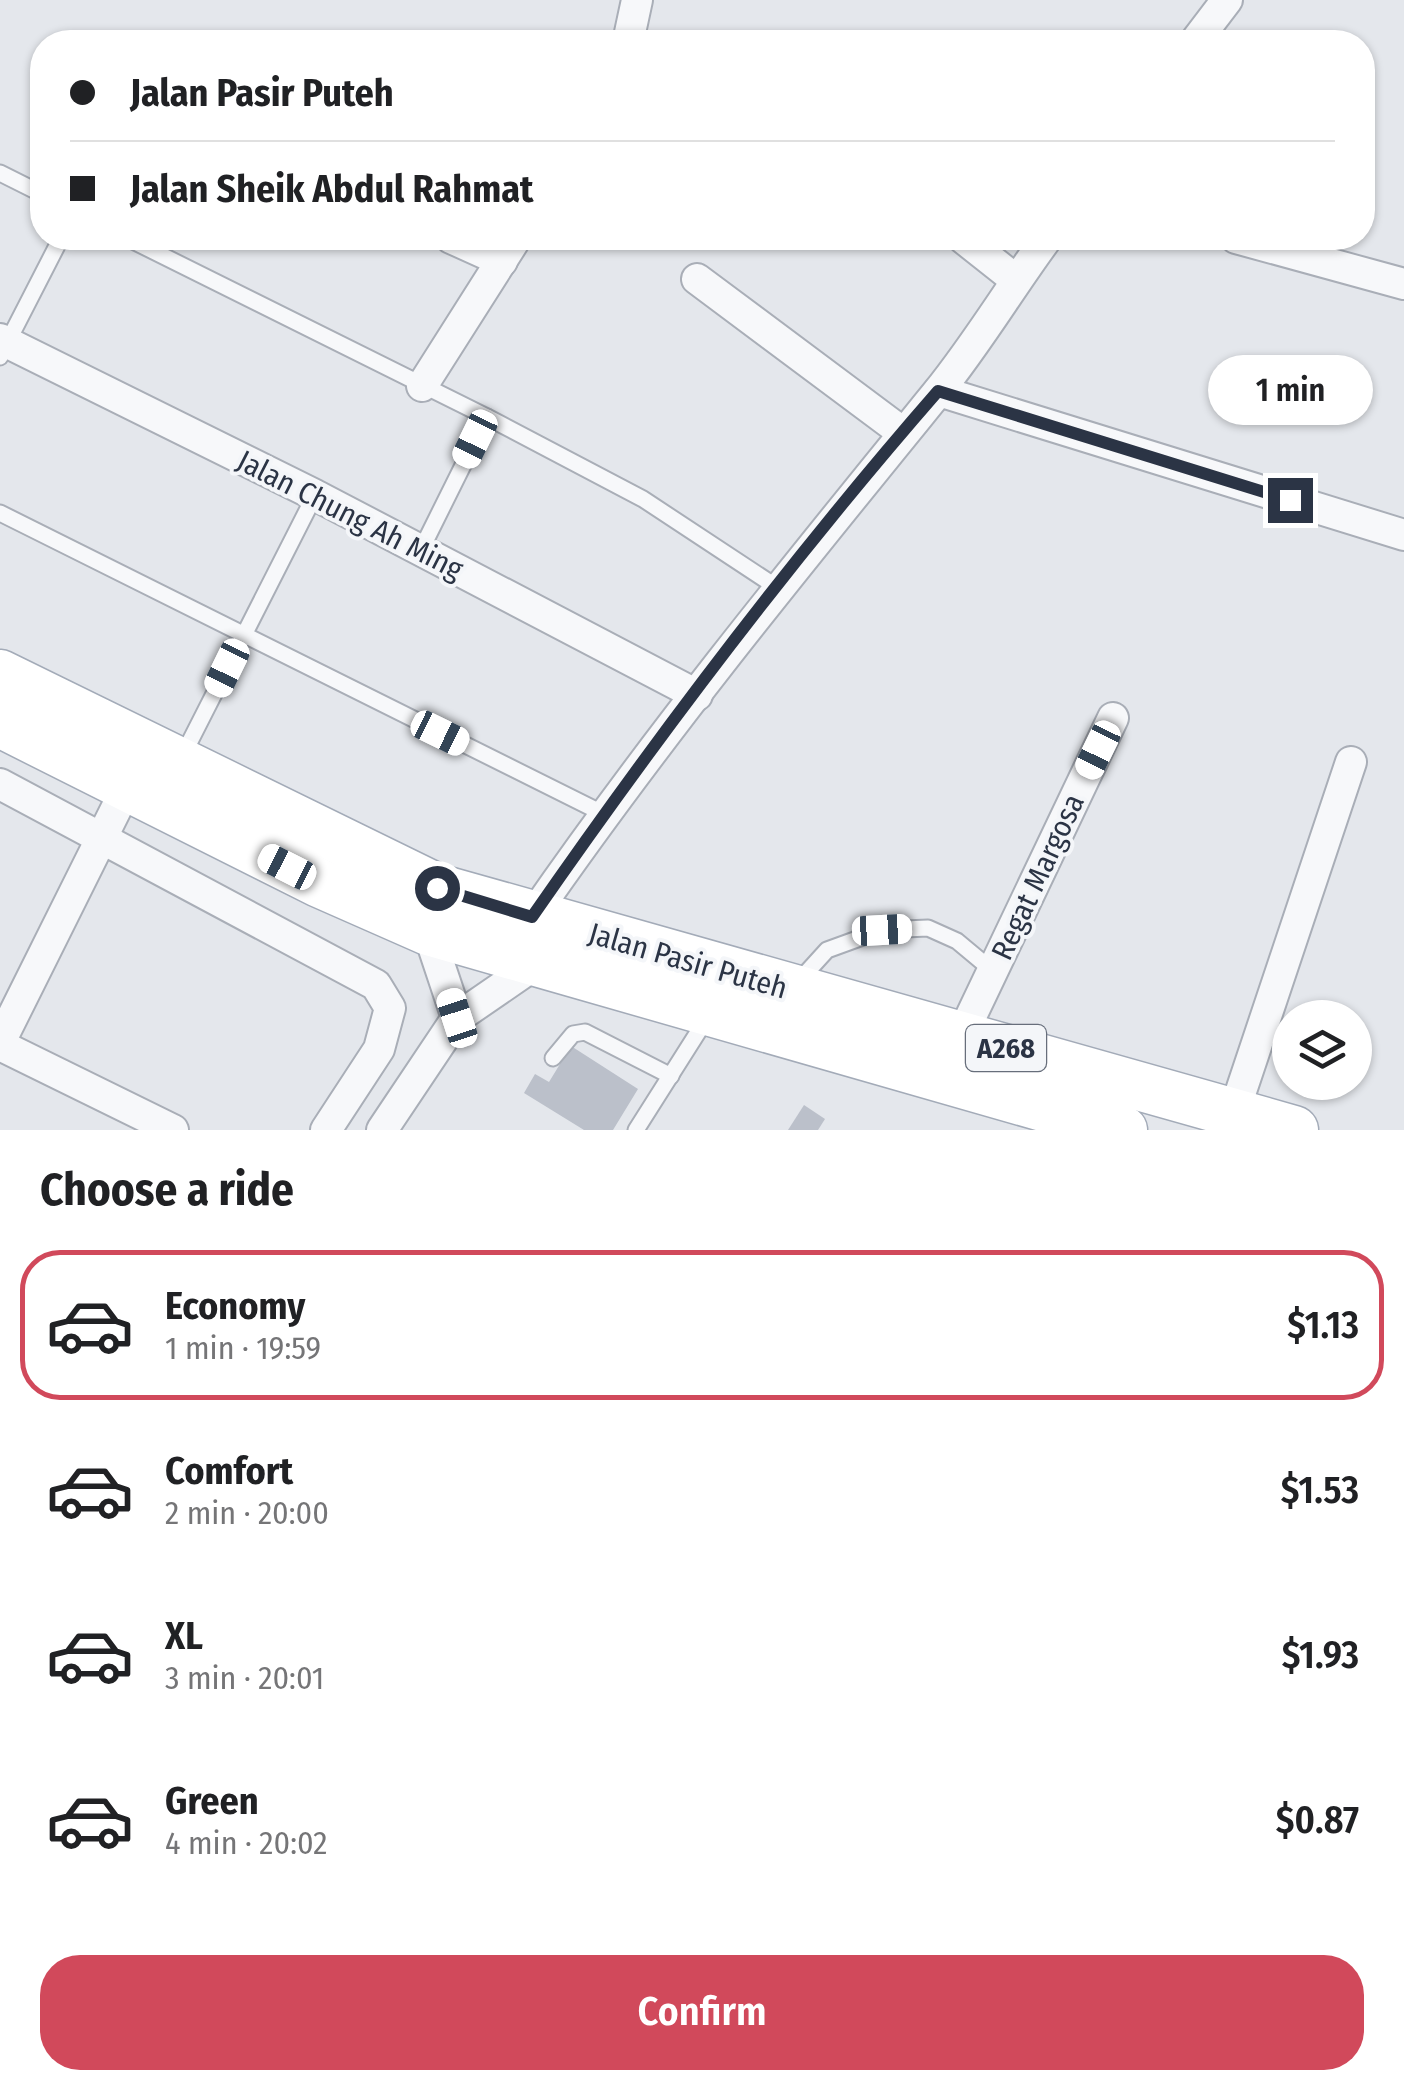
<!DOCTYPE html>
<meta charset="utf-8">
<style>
body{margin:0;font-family:"Fira Sans Condensed",sans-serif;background:#f2f2f2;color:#202124;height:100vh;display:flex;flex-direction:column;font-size:38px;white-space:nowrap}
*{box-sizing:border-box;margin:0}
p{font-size:32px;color:#757577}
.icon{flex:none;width:55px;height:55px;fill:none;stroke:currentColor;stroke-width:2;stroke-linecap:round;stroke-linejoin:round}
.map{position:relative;height:1130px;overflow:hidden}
.details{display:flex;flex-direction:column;background:#fff;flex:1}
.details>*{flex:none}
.guide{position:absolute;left:30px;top:30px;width:1345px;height:220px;border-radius:40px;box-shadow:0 2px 8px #0004;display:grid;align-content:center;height:220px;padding:0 40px;background:#fff}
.fabs{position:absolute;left:1272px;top:1000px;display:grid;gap:20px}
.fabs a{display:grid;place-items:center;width:100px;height:100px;border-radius:50%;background:#fff;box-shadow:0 2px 8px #0004;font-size:50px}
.end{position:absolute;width:45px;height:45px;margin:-22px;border:12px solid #2b3445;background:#fff;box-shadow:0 0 0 5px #fff}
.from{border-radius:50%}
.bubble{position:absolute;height:70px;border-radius:35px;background:#fff;box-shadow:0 2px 8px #0004;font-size:32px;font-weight:600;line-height:70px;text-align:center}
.car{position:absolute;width:30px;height:60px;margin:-30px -15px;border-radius:12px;box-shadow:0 0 8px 2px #0007;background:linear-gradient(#fff 24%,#345 0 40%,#fff 0 76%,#345 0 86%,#fff 0)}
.guide b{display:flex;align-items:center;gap:35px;height:95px;font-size:38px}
.guide b+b{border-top:2px solid #e0e0e0}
.guide i{width:25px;height:25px;background:#202124}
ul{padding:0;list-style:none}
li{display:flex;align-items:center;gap:30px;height:150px;margin:0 20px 15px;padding:0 20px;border:5px solid transparent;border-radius:40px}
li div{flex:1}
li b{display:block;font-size:38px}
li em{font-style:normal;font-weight:600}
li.active{border-color:#d1495b}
li>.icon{width:90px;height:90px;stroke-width:1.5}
h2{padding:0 40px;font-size:45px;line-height:120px}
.action{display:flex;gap:20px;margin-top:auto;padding:20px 40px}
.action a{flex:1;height:115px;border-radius:40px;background:#d1495b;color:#fff;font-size:40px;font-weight:600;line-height:115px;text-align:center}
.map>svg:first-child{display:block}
.building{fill:#bbc0ca}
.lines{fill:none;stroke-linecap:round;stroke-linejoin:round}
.service-casing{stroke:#a9aeb7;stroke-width:19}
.minor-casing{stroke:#a9aeb7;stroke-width:34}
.primary-casing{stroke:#a3abb8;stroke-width:51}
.service{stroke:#f7f8fa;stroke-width:15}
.minor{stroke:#f7f8fa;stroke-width:30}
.primary{stroke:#fff;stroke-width:48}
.route{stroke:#2b3445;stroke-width:12}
.labels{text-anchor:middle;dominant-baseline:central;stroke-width:8;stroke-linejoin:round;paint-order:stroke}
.shield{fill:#f4f6f9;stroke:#676e7b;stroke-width:2.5}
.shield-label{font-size:28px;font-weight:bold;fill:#2b3445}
.street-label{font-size:30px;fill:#2b3445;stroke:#f4f6f9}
</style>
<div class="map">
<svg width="1404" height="1130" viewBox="0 0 1404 1130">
<rect width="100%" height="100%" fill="#e4e7ec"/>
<!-- building -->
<g class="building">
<path d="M571,1046L638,1089L613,1130H584L524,1093L535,1074L549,1082Z"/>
<path d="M804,1105L825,1119L818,1130H788Z"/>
</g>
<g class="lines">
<!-- service casing -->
<g class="service-casing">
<g id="service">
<path d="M0,173L42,194"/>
<path d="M127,238L487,417"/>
<path d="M0,357L61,238"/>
<path d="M0,513L604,814"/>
<path d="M421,550L487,417L643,499L778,588"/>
<path d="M181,759L315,495"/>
<path d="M797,983L827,950L882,930L928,928L957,941L993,971"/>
<path d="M553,1058L573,1034L585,1032L671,1076"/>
<path d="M636,1130L707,1018"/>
</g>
</g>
<!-- minor casing -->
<g class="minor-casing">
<g id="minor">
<path d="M628,42L637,0"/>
<path d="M1195,42L1227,0"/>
<path d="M451,238L502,261"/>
<path d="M963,238L1016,280"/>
<path d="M1236,238L1404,284"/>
<path d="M697,279L902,432"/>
<path d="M0,339L315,495L697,695"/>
<path d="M422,386L516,238"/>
<path d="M939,391L1404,535"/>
<path d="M0,784L376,985L390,1008L379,1049L326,1130"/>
<path d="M532,917C658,735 798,564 937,393C977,344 1010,288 1047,238"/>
<path d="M428,931L457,1018"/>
<path d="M962,1035L1113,718"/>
<path d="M0,1042L127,787"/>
<path d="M0,1045L173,1130"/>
<path d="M1234,1112L1351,762"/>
<path d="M382,1130L457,1018L537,963"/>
</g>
</g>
<!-- primary casing -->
<g class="primary-casing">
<g id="primary">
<path d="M0,674L437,888L1294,1130"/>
<path d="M0,723L319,883L428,931L1123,1130"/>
</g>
</g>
<!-- service -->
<use href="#service" class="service"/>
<!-- minor -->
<use href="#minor" class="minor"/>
<!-- primary -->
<use href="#primary" class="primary"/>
</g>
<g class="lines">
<!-- route -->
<path class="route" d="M437,888L532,917C657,737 794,556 938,391L1290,500"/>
</g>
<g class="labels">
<!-- shield labels -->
<rect class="shield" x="966" y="1025" width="80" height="46" rx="8"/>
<g class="shield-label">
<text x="1006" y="1048">A268</text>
</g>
<!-- street labels -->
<g class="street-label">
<text transform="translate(350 515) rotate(27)">Jalan Chung Ah Ming</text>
<text transform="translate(1038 877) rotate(-65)">Regat Margosa</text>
<text transform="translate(688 961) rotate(16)">Jalan Pasir Puteh</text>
</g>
</g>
</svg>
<div class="fabs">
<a><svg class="icon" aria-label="layers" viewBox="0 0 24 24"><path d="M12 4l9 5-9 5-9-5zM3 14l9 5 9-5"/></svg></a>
</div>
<i class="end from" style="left:437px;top:888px"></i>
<i class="end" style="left:1290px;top:500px"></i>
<div class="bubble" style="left:1208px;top:355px;width:165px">1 min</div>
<i class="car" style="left:475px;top:439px;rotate:206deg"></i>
<i class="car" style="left:227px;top:668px;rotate:206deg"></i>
<i class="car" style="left:440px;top:733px;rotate:116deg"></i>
<i class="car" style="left:1098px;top:750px;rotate:206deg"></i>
<i class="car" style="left:287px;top:867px;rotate:297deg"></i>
<i class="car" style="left:882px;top:930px;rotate:87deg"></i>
<i class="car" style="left:457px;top:1018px;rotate:342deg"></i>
<div class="guide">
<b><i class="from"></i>Jalan Pasir Puteh</b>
<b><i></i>Jalan Sheik Abdul Rahmat</b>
</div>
</div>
<section class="details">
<h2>Choose a ride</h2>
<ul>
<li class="active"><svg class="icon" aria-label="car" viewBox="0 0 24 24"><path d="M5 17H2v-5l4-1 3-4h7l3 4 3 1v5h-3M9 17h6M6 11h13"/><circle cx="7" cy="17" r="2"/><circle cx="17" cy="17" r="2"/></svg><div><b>Economy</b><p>1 min · 19:59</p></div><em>$1.13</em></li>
<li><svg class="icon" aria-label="car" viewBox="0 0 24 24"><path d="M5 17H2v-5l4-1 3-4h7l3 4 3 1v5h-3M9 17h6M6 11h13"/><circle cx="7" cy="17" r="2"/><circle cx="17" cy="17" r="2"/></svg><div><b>Comfort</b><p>2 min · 20:00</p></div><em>$1.53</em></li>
<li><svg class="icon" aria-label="car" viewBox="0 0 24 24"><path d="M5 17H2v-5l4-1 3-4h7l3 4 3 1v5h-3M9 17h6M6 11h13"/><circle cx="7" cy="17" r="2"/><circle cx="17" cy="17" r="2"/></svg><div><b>XL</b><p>3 min · 20:01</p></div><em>$1.93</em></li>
<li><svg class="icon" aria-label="car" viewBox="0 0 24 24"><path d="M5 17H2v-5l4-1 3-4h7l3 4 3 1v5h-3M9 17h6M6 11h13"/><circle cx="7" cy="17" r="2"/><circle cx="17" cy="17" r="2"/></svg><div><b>Green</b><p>4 min · 20:02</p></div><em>$0.87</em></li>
</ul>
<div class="action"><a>Confirm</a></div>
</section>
